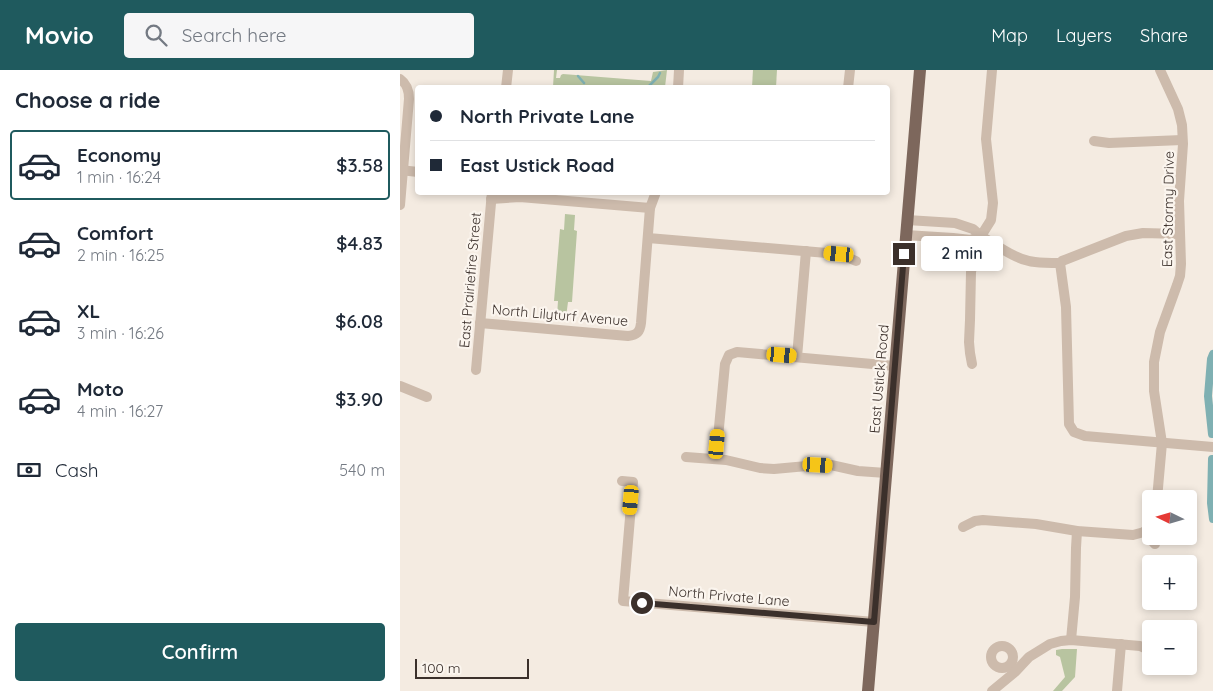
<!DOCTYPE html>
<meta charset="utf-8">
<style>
body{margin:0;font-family:Quicksand,sans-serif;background:#f6f6f7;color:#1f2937;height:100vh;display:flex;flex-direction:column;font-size:19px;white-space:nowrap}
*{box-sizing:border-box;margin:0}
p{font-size:16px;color:#747a83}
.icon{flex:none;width:28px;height:28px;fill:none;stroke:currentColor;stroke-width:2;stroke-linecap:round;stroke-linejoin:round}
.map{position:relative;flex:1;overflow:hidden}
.drawer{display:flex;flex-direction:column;background:#fff;width:400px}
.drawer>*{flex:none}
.top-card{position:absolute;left:15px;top:15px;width:475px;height:110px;border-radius:5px;box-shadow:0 2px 8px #0003;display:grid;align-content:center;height:110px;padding:0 15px;background:#fff}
.needle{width:32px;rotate:275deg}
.tools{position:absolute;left:742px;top:420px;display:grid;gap:10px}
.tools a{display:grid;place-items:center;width:55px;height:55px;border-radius:5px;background:#fff;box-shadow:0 2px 8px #0003;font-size:25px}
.scale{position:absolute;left:15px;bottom:12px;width:114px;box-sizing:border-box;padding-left:5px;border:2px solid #3b302b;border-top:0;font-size:14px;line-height:18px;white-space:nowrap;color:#3b302b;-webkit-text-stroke:4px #fbf5ee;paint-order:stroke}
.end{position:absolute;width:22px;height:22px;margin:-11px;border:6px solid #3b302b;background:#fff;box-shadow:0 0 0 2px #fff}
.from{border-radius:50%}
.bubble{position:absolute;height:35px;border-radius:5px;background:#fff;box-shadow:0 2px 8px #0003;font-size:16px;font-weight:600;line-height:35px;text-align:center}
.car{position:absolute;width:15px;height:30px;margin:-15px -8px;border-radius:6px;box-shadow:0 0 4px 1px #0007;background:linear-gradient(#f5c518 24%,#345 0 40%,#f5c518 0 76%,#345 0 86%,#f5c518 0)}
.top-card b{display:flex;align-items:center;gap:18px;height:48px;font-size:19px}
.top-card b+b{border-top:1px solid #e0e1e3}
.top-card i{width:12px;height:12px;background:#1f2937}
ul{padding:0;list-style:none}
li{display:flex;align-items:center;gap:15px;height:70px;margin:0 10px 8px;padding:0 5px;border:2px solid transparent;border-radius:5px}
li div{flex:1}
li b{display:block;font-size:19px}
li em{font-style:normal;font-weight:600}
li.on{border-color:#1f5a5e}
li>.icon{width:45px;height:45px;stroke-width:1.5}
h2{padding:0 15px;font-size:22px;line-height:60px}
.pay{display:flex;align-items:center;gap:12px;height:55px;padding:0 15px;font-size:19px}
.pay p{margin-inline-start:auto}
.button{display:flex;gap:10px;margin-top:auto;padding:10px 15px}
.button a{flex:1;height:58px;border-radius:5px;background:#1f5a5e;color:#fff;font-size:20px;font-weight:600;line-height:58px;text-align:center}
header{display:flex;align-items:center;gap:30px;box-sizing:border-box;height:70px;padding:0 25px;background:#1f5a5e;color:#fff}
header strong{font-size:24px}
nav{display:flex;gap:28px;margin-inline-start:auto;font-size:18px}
.search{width:350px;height:45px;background:#f6f6f7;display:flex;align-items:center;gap:12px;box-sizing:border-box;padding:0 18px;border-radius:5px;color:#747a83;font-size:19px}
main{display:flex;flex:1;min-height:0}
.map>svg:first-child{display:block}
.green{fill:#b8c4a0}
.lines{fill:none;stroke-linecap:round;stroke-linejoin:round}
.stream{stroke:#7fb0b2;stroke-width:2.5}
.canal{stroke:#7fb0b2;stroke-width:8}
.minor{stroke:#cdbbac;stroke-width:10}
.major{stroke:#7d675c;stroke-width:12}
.route{stroke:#3b302b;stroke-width:6}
.labels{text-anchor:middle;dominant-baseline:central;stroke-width:4.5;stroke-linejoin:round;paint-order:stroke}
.street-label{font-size:14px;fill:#3b302b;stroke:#fbf5ee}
</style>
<header>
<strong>Movio</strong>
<div class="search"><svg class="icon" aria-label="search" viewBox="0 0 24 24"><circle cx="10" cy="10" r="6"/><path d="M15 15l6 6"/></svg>Search here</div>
<nav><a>Map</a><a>Layers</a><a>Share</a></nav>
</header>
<main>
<section class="drawer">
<h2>Choose a ride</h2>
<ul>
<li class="on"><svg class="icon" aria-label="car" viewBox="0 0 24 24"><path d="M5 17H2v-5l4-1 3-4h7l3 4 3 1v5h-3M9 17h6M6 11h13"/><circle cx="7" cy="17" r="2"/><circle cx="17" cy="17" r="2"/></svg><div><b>Economy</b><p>1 min · 16:24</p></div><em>$3.58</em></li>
<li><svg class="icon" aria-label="car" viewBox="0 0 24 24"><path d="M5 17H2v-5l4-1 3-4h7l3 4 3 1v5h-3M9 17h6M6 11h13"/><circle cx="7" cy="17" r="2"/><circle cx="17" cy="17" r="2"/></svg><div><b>Comfort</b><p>2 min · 16:25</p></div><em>$4.83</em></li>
<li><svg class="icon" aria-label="car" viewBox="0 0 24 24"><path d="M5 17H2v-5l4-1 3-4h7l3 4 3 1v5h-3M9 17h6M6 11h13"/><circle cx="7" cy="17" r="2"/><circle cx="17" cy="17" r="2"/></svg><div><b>XL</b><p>3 min · 16:26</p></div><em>$6.08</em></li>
<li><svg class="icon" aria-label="car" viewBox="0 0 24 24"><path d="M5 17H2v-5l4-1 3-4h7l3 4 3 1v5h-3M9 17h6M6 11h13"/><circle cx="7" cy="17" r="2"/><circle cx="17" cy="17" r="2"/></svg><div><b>Moto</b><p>4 min · 16:27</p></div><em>$3.90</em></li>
</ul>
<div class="pay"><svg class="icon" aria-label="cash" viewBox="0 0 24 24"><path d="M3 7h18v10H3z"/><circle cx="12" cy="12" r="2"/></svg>Cash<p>540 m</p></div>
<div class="button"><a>Confirm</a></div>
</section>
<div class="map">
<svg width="813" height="621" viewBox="0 0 813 621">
<rect width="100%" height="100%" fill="#f4ebe1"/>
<!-- green -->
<g class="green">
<path d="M154,0H157L156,8H160L161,5L163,4L251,11L253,2L267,0L265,17H153Z"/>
<path d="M353,0H377L376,17H352Z"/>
<path d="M165,144L175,145L174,160L177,161L172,232H168L166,247L157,246L158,231H154L160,159L164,160Z"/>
<path d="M662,579H677L675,607L662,621H653L665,607L660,587L656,585V580Z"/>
</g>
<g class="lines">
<!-- stream -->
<g class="stream">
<path d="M178,6L184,13"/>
<path d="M249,16L258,7L260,3"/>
</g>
<!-- canal -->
<g class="canal">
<path d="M812,364L808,326L811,289L813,284"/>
<path d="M812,389L811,433L813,449"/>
</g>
<!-- minor -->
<g class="minor">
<path d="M0,9C7,14 9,20 9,29L0,135"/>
<path d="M106,18L108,0"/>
<path d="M278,18L279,0"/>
<path d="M448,18L450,0"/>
<path d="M694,71L709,73L782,70"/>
<path d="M0,100L18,102"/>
<path d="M91,129L120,127L250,138"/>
<path d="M506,165L553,168L571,170L581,166L573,159L555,153L507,150"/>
<path d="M581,166C598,176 616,190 635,192C643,193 652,193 660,193L662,191L726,166L743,163L780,164"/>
<path d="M248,168L439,184L456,191"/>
<path d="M660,193L666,237L669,354L674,362L685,366L813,377"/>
<path d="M80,253L228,266C237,265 240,262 241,253L250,138L256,122"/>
<path d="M397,287L406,181"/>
<path d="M572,294L570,283L569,272L570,250L571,202L573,193L581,166L591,150L593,133L586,69L592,0"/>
<path d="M76,300L92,122"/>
<path d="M0,316L27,327"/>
<path d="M286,387L326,390L360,398L374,399L418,395H431L458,401L486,403"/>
<path d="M316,389L325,294L329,285L337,282L495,296"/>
<path d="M222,411L233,412L223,531L474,552"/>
<path d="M757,429L762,373L754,321V292L760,262L777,215L780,206L781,194L779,131L783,74L782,55L778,39L760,0"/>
<path d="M563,457L575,451L583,450L636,454L677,461L733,465L744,462L751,455"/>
<path d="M744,462L755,474"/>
<path d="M671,570L675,527L676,478L677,461"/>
<circle cx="602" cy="587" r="11"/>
<path d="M592,621L615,602L629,587L650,574L661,571L671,570L740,576L751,581"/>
<path d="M717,621L721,574"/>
</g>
<!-- major -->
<path class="major" d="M468,621L520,0"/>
</g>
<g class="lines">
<!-- route -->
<path class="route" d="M242,533L474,552L504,184"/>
</g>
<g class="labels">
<!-- street labels -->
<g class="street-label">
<text transform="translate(768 139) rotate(-89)">East Stormy Drive</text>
<text transform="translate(70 210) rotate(-85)">East Prairiefire Street</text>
<text transform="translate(160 245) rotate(5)">North Lilyturf Avenue</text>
<text transform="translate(479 309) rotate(-85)">East Ustick Road</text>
<text transform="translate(329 526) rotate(5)">North Private Lane</text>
</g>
</g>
</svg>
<div class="tools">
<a><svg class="needle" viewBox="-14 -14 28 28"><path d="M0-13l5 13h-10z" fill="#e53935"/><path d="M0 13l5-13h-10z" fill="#747a83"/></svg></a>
<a>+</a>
<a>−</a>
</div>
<div class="scale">100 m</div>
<i class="end from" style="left:242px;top:533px"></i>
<i class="end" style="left:504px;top:184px"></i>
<div class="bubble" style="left:521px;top:166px;width:82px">2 min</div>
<i class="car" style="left:439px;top:184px;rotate:275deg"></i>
<i class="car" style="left:382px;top:285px;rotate:95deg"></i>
<i class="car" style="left:317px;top:374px;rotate:5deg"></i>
<i class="car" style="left:418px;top:395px;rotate:93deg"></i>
<i class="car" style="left:231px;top:430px;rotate:185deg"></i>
<div class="top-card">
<b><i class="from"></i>North Private Lane</b>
<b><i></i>East Ustick Road</b>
</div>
</div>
</main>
